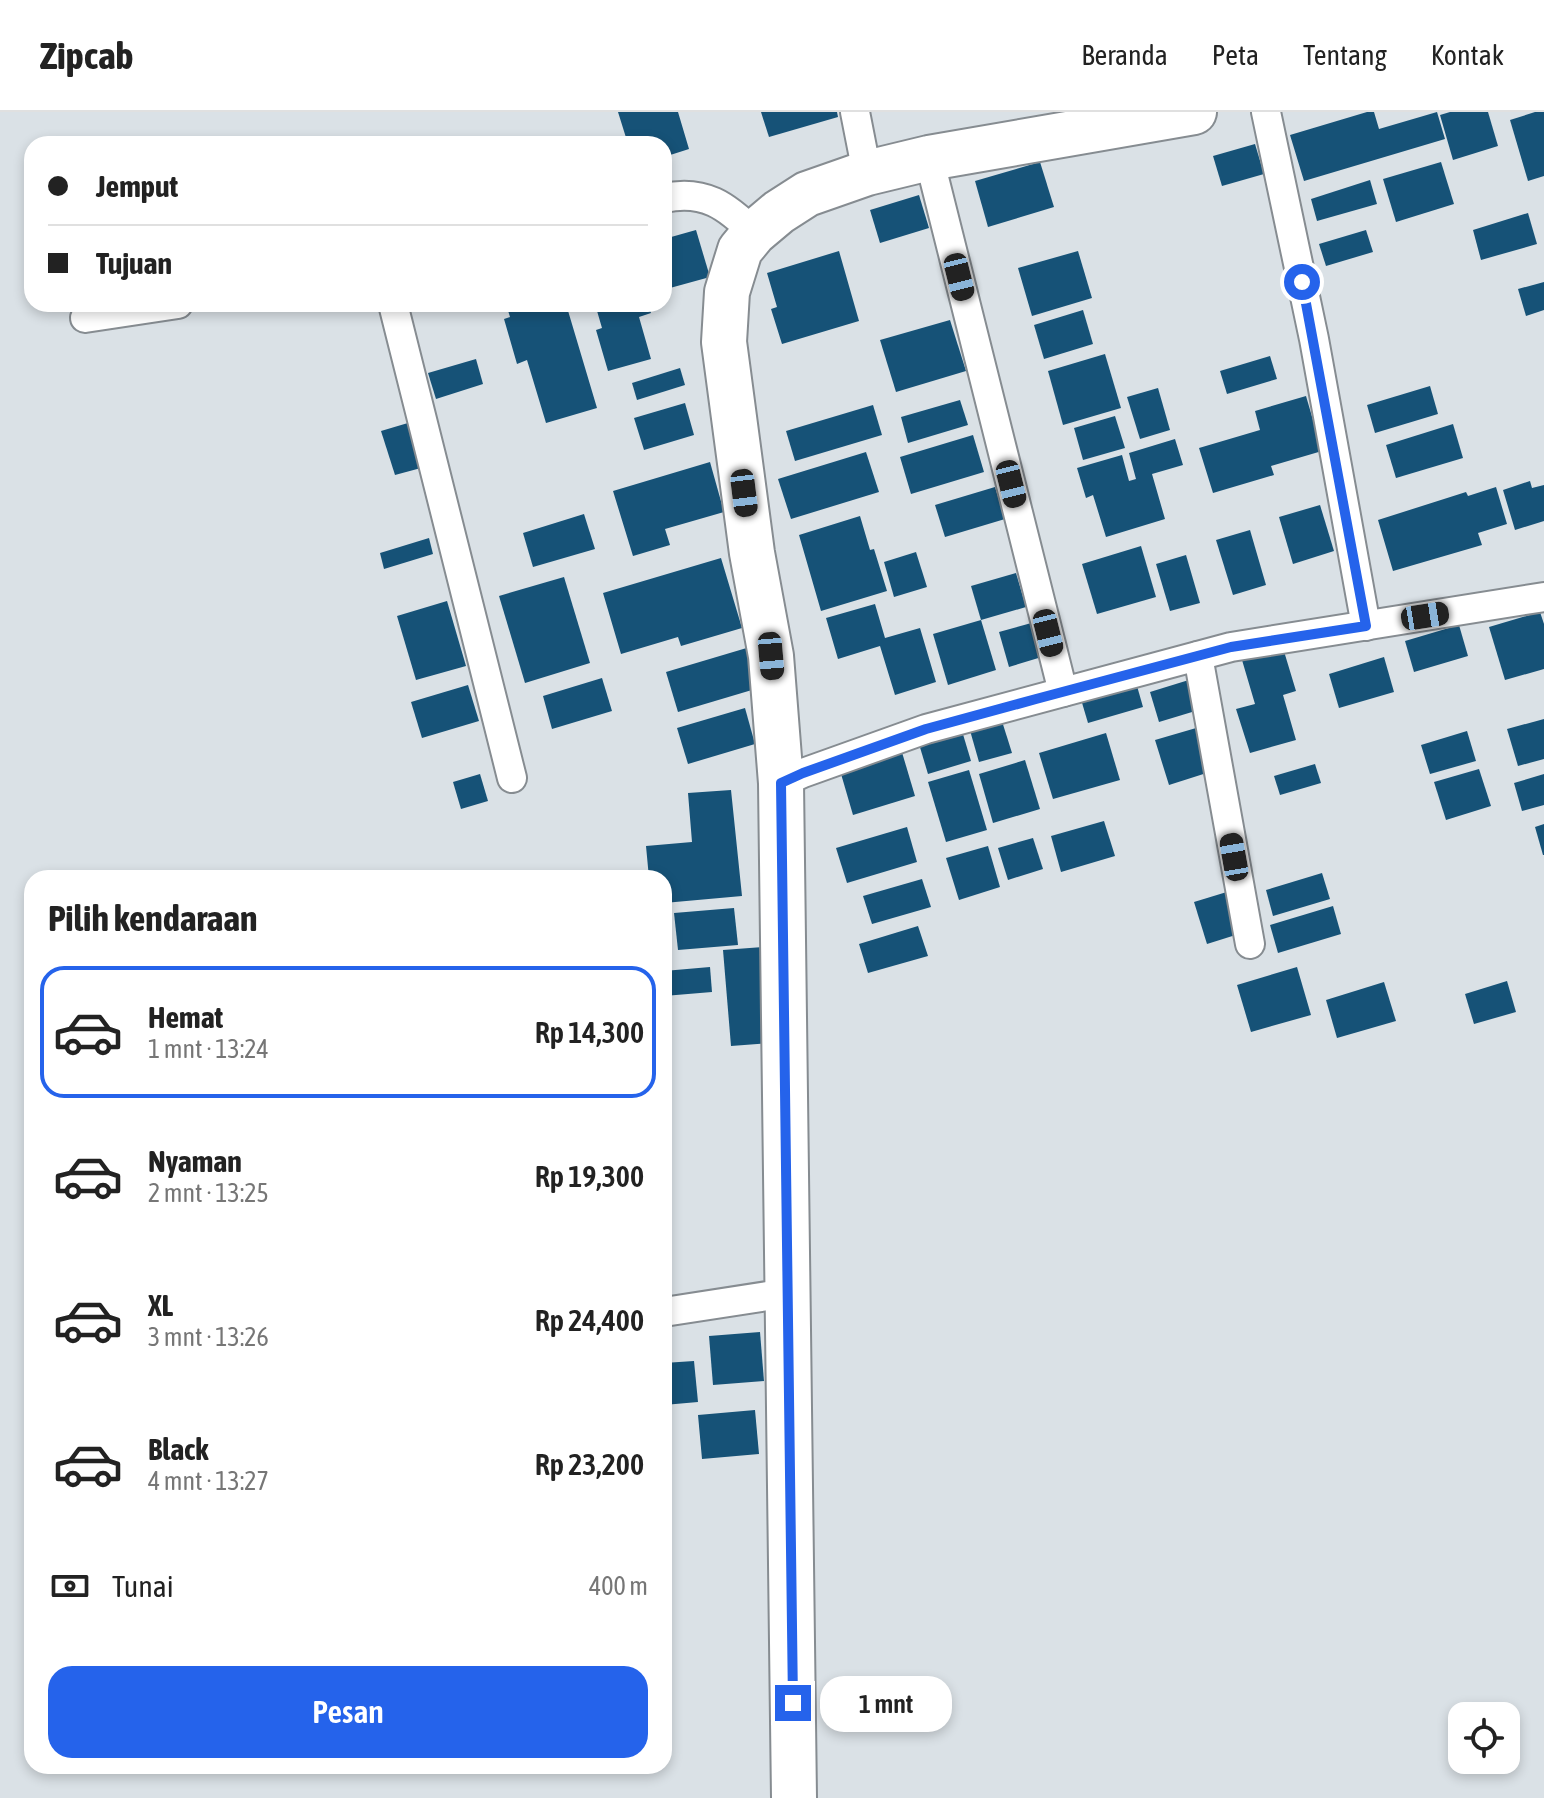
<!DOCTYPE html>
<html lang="id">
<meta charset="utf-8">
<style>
body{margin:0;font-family:"Asap Condensed",sans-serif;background:#f6f6f6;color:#222;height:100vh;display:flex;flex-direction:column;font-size:30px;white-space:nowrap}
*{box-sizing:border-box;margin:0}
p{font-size:26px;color:#767676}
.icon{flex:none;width:44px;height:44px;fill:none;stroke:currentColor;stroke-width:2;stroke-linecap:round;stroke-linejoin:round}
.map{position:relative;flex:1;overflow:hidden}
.panel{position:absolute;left:24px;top:758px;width:648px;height:904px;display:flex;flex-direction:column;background:#fff;border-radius:24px;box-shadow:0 4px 12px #0003}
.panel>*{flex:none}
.top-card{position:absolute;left:24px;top:24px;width:648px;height:176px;border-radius:24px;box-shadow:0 4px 12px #0003;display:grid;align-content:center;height:176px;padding:0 24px;background:#fff}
.controls{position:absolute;left:1448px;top:1590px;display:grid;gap:16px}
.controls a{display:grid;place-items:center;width:72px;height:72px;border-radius:16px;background:#fff;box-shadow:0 4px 12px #0003;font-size:40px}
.end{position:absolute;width:36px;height:36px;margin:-18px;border:10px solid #2563eb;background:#fff;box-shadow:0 0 0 4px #fff}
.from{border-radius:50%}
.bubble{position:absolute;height:56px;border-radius:24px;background:#fff;box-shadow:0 4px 12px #0003;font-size:26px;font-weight:600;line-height:56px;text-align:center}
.car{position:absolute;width:24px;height:48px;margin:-24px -12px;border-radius:10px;box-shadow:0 0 6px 2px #0007;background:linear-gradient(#222 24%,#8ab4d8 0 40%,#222 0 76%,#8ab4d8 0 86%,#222 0)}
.top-card b{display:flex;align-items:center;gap:28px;height:76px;font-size:30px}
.top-card b+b{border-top:2px solid #e0e0e0}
.top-card i{width:20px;height:20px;background:#222}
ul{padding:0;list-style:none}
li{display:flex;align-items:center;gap:24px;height:132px;margin:0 16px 12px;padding:0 8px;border:4px solid transparent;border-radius:24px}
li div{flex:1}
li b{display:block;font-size:30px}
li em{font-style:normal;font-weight:600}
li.current{border-color:#2563eb}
li>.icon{width:72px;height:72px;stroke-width:1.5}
h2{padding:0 24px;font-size:36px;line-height:96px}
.pay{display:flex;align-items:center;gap:20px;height:88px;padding:0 24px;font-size:30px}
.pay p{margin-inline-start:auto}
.cta{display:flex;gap:16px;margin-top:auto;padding:16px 24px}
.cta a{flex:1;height:92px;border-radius:24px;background:#2563eb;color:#fff;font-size:32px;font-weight:600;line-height:92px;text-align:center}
header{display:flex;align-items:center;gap:48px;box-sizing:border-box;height:112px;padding:0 40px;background:#fff;border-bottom:2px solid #e0e0e0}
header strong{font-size:38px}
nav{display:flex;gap:44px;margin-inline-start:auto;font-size:28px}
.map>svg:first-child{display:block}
.building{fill:#165277}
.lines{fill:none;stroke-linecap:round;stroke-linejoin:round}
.minor-casing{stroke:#868c91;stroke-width:32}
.primary-casing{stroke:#868c91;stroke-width:48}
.minor{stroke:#fff;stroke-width:28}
.primary{stroke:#fff;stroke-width:44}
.route{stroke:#2563eb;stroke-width:10}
</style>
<header>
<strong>Zipcab</strong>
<nav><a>Beranda</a><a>Peta</a><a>Tentang</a><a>Kontak</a></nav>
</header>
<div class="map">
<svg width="1544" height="1686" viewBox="0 0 1544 1686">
<rect width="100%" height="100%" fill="#dae1e6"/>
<!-- building -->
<g class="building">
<path d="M618,0H678L689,37L664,45V32H628Z"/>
<path d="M761,0H837L838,5L769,25Z"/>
<path d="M1367,0H1374L1379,17L1437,0L1445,27L1304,69L1290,23Z"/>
<path d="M1450,0H1488L1498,34L1453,48L1440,3Z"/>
<path d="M1535,0H1544V64L1528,69L1510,8Z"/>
<path d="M1255,32L1264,62L1222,74L1213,44Z"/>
<path d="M1040,50L1054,95L988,115L975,69Z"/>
<path d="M1441,50L1454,92L1396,110L1383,67Z"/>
<path d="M1370,68L1377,92L1317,109L1311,87Z"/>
<path d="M919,83L929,116L880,131L870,98Z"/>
<path d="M1528,101L1537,132L1481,148L1473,118Z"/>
<path d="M696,118L710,165L670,176L664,157V127Z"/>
<path d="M1366,118L1373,140L1326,154L1319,132Z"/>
<path d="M839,139L859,209L782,232L771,197L777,195L767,161Z"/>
<path d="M1078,139L1092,186L1032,204L1018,156Z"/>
<path d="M1544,170V198L1526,204L1518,177Z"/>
<path d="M506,192H566L597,296L546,311L527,248L517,252L504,207L510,205Z"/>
<path d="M595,192H648L651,201L639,205L651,247L608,259L596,218L602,216Z"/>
<path d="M1083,198L1093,232L1044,247L1034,213Z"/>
<path d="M950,208L966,259L896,280L880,228Z"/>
<path d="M1105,242L1121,296L1063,313L1048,259Z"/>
<path d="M1270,244L1277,267L1227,282L1220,259Z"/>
<path d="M476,247L483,272L436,287L428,261Z"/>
<path d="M680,256L685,273L637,288L632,271Z"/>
<path d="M1430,274L1438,302L1375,321L1367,293Z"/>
<path d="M1158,276L1170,318L1140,327L1127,285Z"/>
<path d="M1306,284L1322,339L1271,354L1274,363L1213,381L1199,336L1260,318L1255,299Z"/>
<path d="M960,288L968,313L908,331L901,305Z"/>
<path d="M685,291L694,323L644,338L634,306Z"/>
<path d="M873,293L882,323L795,349L786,319Z"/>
<path d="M1115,304L1125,336L1083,348L1074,316Z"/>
<path d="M418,308L432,353L395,363L381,319Z"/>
<path d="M1453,312L1463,346L1396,366L1386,333Z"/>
<path d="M973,323L984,360L911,382L900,345Z"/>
<path d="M1175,327L1183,353L1152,362L1165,407L1106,425L1093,383L1086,386L1077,356L1122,343L1129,369L1136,367L1129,341Z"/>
<path d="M866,340L879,380L791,407L778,367Z"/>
<path d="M710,350L724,400L665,417L670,433L633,444L613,379Z"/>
<path d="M1530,369L1532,376L1544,373V409L1515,418L1503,378Z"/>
<path d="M995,375L1005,407L945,425L935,393Z"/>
<path d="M1496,375L1507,412L1478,421L1482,433L1393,459L1378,408L1466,380L1468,384Z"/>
<path d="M1320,393L1334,439L1293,452L1279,405Z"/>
<path d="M584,402L595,437L533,455L523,421Z"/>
<path d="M860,404L870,438L874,437L887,479L821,499L799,423Z"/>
<path d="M1250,418L1266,473L1233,483L1216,428Z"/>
<path d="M429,426L433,442L384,457L380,441Z"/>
<path d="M1141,434L1156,485L1097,502L1082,452Z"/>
<path d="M916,440L927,475L894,485L884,450Z"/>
<path d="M1186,443L1200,491L1170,499L1156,452Z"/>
<path d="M721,446L742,516L681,534L678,525L621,542L603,481Z"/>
<path d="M1016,461L1026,495L981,508L971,474Z"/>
<path d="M564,465L590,551L525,571L499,484Z"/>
<path d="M447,489L466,554L416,568L397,504Z"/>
<path d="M875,492L885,526L920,516L936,570L895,583L880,534L838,547L826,506Z"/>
<path d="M1540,500L1544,512V557L1505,568L1489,515Z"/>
<path d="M981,508L996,558L948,573L933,522Z"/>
<path d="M1035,510L1045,544L1009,555L999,520Z"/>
<path d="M1459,513L1468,544L1414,560L1405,529Z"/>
<path d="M750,535L762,575L678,600L666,560Z"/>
<path d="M1283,536L1296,579L1283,583L1296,628L1250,641L1236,597L1255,592L1242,548Z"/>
<path d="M1384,545L1394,580L1339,596L1329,562Z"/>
<path d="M602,566L612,599L552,617L543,584Z"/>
<path d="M1135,567L1143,595L1088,611L1080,584Z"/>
<path d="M1192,567L1202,597L1159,610L1150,580Z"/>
<path d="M468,573L479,609L422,626L411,590Z"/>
<path d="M745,596L755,632L688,652L677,616Z"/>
<path d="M1001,606L1012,641L979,650L969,615Z"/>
<path d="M1544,607V647L1518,654L1507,617Z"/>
<path d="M959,609L971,649L928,662L916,622Z"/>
<path d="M1203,614L1216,658L1169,673L1155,628Z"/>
<path d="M1467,619L1476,649L1430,662L1421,633Z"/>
<path d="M1106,621L1120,668L1053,687L1039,641Z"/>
<path d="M901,637L915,684L853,703L839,655Z"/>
<path d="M1025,648L1040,697L993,711L979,662Z"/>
<path d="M1315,652L1321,671L1280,683L1274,664Z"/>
<path d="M1479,657L1491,694L1446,708L1434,670Z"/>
<path d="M969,658L987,718L946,730L928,670Z"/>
<path d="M480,662L488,689L461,697L453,670Z"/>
<path d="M1544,662V693L1522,699L1514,671Z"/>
<path d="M731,678L742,784L664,791V766H649L646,734L692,730L688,681Z"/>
<path d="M1104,709L1115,744L1061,760L1051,724Z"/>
<path d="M1544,712V743H1543L1535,715Z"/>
<path d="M907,715L917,750L847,771L836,736Z"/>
<path d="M1033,726L1043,757L1008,768L998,736Z"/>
<path d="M988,734L1000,775L959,788L946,746Z"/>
<path d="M1322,761L1330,787L1273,804L1266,778Z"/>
<path d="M922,767L931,795L872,812L863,784Z"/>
<path d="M1230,779L1242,821L1207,832L1194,790Z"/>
<path d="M1333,794L1341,822L1278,841L1270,813Z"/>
<path d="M734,796L738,833L678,838L674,801Z"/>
<path d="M918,814L928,844L868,861L859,832Z"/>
<path d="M763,835L771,931L731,934L723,838Z"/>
<path d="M710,855L712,880L664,884V859Z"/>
<path d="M1297,855L1311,903L1251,920L1237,873Z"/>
<path d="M1507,869L1516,900L1474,912L1465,882Z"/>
<path d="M1384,870L1396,909L1337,926L1326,888Z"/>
<path d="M760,1220L764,1269L713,1273L709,1224Z"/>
<path d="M694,1249L698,1290L664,1293V1251Z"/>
<path d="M755,1298L759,1342L702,1347L698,1303Z"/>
</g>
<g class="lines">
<!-- minor casing -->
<g class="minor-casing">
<g id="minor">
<path d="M855,0L867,61"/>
<path d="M1266,0L1314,227L1366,514"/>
<path d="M929,46L1063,580"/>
<path d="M664,86C704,77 727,94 754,121"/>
<path d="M393,192L512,666"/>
<path d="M85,206L178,192"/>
<path d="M1198,544L1250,832"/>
<path d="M781,671L803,661L926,617L1231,535L1544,485"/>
<path d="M664,1200L787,1181"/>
</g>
</g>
<!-- primary casing -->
<g class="primary-casing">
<path id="primary" d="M794,1686L781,671L771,544L752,441L724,230L727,180L740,138L754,121L779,100L807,82L867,61L929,46L1194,0"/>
</g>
<!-- minor -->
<use href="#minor" class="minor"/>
<!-- primary -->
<use href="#primary" class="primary"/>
</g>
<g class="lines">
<!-- route -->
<path class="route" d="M793,1591L781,671L803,661L926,617L1036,587L1231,535L1366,514L1302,170"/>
</g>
</svg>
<div class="controls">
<a><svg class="icon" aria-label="locate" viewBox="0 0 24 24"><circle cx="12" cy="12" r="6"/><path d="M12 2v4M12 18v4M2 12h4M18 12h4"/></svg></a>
</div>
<i class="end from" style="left:1302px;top:170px"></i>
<i class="end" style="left:793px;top:1591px"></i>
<div class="bubble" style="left:820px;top:1564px;width:132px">1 mnt</div>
<i class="car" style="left:959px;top:165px;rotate:166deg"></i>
<i class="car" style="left:1011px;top:372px;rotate:166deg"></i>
<i class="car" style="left:744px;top:381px;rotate:173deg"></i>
<i class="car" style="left:1425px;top:504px;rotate:81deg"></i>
<i class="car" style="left:1048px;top:521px;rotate:166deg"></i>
<i class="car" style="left:771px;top:544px;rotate:175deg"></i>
<i class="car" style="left:1234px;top:745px;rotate:350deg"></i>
<div class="top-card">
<b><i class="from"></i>Jemput</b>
<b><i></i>Tujuan</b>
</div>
<section class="panel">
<h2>Pilih kendaraan</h2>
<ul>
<li class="current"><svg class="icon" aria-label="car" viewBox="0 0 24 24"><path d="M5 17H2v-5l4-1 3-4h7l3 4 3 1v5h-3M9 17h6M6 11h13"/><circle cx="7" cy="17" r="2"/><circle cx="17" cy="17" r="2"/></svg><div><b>Hemat</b><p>1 mnt · 13:24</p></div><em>Rp 14,300</em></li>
<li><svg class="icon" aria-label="car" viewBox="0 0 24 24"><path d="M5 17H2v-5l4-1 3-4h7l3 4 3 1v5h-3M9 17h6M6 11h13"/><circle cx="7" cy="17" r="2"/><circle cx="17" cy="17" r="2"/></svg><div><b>Nyaman</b><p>2 mnt · 13:25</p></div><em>Rp 19,300</em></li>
<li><svg class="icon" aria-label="car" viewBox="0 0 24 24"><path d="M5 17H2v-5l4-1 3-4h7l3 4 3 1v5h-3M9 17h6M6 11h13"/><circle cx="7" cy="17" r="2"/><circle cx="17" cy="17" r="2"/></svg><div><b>XL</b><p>3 mnt · 13:26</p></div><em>Rp 24,400</em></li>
<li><svg class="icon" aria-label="car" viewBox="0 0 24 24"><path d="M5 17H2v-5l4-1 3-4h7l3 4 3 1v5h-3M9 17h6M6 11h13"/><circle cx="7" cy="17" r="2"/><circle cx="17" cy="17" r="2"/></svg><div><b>Black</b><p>4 mnt · 13:27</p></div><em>Rp 23,200</em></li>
</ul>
<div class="pay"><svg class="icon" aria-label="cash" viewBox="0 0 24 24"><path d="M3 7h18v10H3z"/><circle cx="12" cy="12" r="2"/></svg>Tunai<p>400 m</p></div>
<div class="cta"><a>Pesan</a></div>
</section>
</div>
